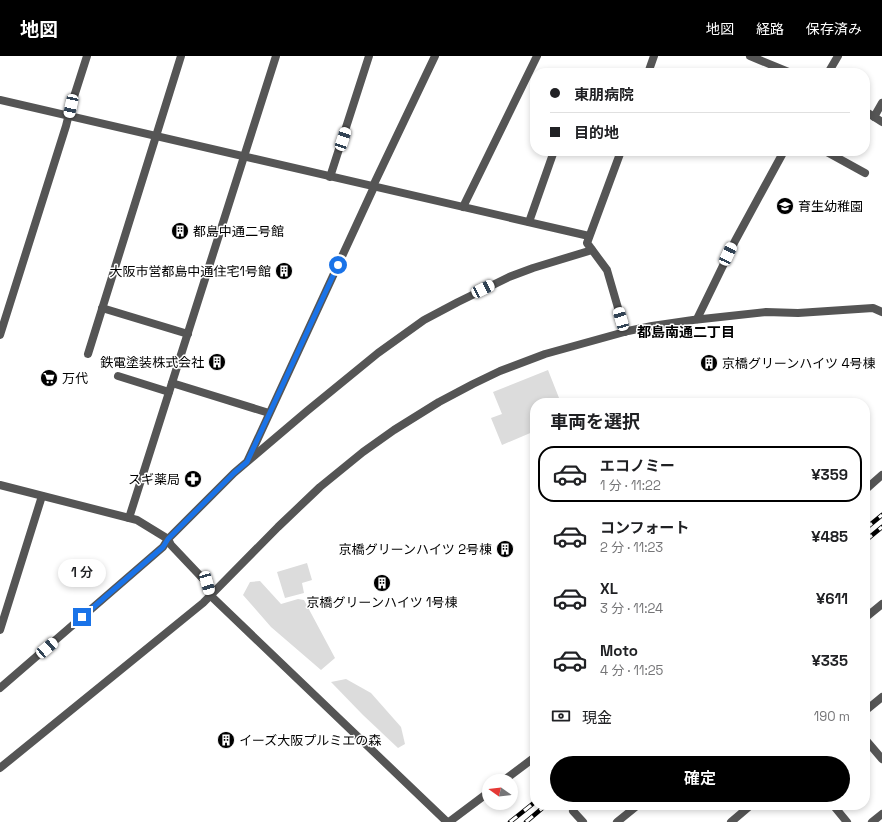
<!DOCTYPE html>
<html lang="ja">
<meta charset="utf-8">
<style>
body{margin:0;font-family:"Space Grotesk","Noto Sans JP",sans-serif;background:#f6f6f6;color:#202124;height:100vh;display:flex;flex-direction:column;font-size:15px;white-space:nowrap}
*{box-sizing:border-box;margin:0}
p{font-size:13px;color:#757577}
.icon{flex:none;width:22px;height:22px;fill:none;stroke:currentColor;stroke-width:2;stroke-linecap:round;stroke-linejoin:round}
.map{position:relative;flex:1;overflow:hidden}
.side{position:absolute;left:530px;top:342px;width:340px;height:412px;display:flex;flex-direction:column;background:#fff;border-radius:16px;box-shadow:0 2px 6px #0003}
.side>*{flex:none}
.top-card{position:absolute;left:530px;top:12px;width:340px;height:88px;border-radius:16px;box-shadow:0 2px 6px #0003;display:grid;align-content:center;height:88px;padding:0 20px;background:#fff}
.needle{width:26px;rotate:284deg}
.controls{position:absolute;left:482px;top:718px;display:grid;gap:8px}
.controls a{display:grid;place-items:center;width:36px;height:36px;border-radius:50%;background:#fff;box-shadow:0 2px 6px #0003;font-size:20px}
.end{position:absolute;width:18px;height:18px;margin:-9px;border:5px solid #1a73e8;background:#fff;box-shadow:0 0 0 2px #fff}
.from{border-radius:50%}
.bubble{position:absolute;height:28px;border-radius:14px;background:#fff;box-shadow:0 2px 6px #0003;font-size:13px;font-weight:600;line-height:28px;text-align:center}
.car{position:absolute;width:12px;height:24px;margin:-12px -6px;border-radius:5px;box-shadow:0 0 3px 1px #0007;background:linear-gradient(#fff 24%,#345 0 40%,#fff 0 76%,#345 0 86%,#fff 0)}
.top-card b{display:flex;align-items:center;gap:14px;height:38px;font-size:15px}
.top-card b+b{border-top:1px solid #e0e0e0}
.top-card i{width:10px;height:10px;background:#202124}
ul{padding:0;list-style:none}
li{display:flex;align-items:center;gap:12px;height:56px;margin:0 8px 6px;padding:0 12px;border:2px solid transparent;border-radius:16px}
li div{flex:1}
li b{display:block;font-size:15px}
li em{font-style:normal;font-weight:600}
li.on{border-color:#000}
li>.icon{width:36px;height:36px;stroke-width:1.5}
h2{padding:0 20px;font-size:18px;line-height:48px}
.pay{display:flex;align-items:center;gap:10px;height:44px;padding:0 20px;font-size:15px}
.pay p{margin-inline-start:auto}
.action{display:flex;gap:8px;margin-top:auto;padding:8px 20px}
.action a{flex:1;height:46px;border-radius:24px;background:#000;color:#fff;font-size:16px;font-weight:600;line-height:46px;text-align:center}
header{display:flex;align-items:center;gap:24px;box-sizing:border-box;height:56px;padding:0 20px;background:#000;color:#fff}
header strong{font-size:19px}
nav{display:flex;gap:22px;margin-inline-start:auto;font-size:14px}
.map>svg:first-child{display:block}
.green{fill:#dcdcdc}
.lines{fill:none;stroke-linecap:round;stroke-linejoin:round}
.minor{stroke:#555;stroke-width:8}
.tertiary{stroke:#555;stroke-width:8}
.rail-casing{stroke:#000;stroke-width:4.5}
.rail{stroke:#fff;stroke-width:3;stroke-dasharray:9;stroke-linecap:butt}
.route{stroke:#1a73e8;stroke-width:5}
.labels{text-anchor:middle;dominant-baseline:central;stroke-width:3;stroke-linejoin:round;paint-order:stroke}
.poi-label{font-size:13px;fill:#000;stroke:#fff;text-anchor:start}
.neighbourhood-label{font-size:14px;font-weight:bold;fill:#000;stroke:#fff}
</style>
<header>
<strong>地図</strong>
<nav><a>地図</a><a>経路</a><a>保存済み</a></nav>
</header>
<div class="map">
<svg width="882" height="766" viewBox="0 0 882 766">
<rect width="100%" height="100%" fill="#fff"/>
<!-- green -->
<g class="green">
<path d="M548,314L561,347H535V375L502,389L491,362L502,358L493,336Z"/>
<path d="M307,507L312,524L302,527L304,537L285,542L277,516Z"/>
<path d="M260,525L281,548L298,543L304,544L335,602L321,614L271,571L243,539L250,526Z"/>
<path d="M346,623L371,637L401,671L405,688L398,692L363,659L331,626Z"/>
</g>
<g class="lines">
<!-- minor -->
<g class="minor">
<path d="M750,0L791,17"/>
<path d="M648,17L654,0"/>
<path d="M828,17L838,0"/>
<path d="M0,44L589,180"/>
<path d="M865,55L882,66"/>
<path d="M874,61L882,47"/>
<path d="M621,95L587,187L607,214L625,276"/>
<path d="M825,95L865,117"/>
<path d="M330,121L369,0"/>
<path d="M373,130L435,0"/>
<path d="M463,151L537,0"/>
<path d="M529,166L554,95"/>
<path d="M102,252L188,278"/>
<path d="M697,263L735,185L784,95"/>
<path d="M0,279L66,70L71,50L87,0"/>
<path d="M88,298L181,0"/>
<path d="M118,320L169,336"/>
<path d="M172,327L269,357"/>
<path d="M248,404L374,131"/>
<path d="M0,429L137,464L168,483L171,489L207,527L211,540"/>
<path d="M865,434L882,419"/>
<path d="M129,462L276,0"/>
<path d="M0,574L42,440"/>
<path d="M0,632L163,491L168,483L234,417L307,355L378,297L424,264L458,246L509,221L533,212L592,194"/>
<path d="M865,655L882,641"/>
<path d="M865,683L882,703"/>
<path d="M503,725L535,701"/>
<path d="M833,749L847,766"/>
<path d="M573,755L583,766"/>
<path d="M449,766L489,736"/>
<path d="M617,766L638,749"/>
<path d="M731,766L751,749"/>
<path d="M872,766L882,758"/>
</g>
<!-- tertiary -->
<g class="tertiary">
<path d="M211,540L447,766"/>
<path d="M865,562L882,548"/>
<path d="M0,712L203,547L278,471L320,431L363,396L394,374L439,346L473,328L500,315L545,298L628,275L652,270L693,264L766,256L798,257L873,252L882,256"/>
</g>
<!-- rail casing -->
<g class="rail-casing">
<g id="rail">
<path d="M865,473L882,459"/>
<path d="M865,485L882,471"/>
<path d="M510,766L535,746"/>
<path d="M526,766L546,749"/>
</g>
</g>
<!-- rail -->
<use href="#rail" class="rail"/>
</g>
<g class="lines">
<!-- route -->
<path class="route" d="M82,561L163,491L168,483L234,417L247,406L338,209"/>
</g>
<!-- icons -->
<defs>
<g id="school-disc" transform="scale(0.9)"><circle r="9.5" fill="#000" stroke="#fff"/><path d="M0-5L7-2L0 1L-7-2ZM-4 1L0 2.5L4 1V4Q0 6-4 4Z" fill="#fff"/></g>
<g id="building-disc" transform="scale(0.9)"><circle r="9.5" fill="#000" stroke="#fff"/><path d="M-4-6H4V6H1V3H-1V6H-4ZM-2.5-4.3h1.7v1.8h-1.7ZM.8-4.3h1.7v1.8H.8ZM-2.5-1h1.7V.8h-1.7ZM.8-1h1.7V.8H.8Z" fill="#fff"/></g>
<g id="supermarket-disc" transform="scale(0.9)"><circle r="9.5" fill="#000" stroke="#fff"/><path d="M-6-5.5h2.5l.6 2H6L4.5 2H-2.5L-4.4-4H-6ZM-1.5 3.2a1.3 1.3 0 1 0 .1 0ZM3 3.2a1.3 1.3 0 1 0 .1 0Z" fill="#fff"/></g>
<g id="pharmacy-disc" transform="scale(0.9)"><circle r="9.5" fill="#000" stroke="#fff"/><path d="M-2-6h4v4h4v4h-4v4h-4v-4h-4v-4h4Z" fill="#fff"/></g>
</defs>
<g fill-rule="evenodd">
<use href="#school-disc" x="785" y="150"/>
<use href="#building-disc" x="180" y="175"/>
<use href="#building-disc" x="284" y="215"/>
<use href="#building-disc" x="217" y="306"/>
<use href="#building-disc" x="709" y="307"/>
<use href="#supermarket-disc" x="49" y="322"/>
<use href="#pharmacy-disc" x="193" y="423"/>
<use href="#building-disc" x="505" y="493"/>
<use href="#building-disc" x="382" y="527"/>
<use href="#building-disc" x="226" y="684"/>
</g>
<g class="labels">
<!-- poi labels -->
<g class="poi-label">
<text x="798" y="150">育生幼稚園</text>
<text x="193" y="175">都島中通二号館</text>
<text x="271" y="215" text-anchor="end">大阪市営都島中通住宅1号館</text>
<text x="204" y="306" text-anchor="end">鉄電塗装株式会社</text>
<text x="722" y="307">京橋グリーンハイツ 4号棟</text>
<text x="62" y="322">万代</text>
<text x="180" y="423" text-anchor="end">スギ薬局</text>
<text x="492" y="493" text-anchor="end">京橋グリーンハイツ 2号棟</text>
<text x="382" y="546" text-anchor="middle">京橋グリーンハイツ 1号棟</text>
<text x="239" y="684">イーズ大阪プルミエの森</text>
</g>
<!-- neighbourhood labels -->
<g class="neighbourhood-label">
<text x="686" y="276">都島南通二丁目</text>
</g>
</g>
</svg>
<div class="controls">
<a><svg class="needle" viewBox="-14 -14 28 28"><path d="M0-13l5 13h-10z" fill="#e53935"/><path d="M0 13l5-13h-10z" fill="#757577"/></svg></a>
</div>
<i class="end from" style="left:338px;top:209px"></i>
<i class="end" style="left:82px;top:561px"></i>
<div class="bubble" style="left:58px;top:503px;width:48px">1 分</div>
<i class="car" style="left:71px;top:50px;rotate:192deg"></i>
<i class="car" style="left:343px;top:83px;rotate:18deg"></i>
<i class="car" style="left:728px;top:198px;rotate:25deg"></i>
<i class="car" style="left:483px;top:233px;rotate:64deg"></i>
<i class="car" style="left:621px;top:263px;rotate:344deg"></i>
<i class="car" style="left:207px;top:527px;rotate:164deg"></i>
<i class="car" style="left:47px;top:592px;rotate:49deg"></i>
<div class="top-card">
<b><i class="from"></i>東朋病院</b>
<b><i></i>目的地</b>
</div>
<section class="side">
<h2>車両を選択</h2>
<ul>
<li class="on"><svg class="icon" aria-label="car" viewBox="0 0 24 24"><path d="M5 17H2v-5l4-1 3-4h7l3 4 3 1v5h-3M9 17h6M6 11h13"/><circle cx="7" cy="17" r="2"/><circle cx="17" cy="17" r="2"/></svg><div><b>エコノミー</b><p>1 分 · 11:22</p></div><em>¥359</em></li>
<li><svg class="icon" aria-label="car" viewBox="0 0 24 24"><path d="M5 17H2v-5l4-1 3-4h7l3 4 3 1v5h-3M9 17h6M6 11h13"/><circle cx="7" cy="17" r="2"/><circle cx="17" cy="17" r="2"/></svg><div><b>コンフォート</b><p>2 分 · 11:23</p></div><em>¥485</em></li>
<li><svg class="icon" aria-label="car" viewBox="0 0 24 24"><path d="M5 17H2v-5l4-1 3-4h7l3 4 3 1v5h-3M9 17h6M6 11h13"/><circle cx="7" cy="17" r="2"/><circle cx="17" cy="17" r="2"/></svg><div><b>XL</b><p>3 分 · 11:24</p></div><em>¥611</em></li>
<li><svg class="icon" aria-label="car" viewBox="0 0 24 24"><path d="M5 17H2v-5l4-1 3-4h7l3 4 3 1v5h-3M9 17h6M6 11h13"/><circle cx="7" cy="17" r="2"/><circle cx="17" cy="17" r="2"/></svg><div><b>Moto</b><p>4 分 · 11:25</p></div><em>¥335</em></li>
</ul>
<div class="pay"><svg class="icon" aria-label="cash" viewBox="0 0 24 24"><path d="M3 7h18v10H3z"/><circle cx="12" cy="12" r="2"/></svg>現金<p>190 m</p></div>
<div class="action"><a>確定</a></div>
</section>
</div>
